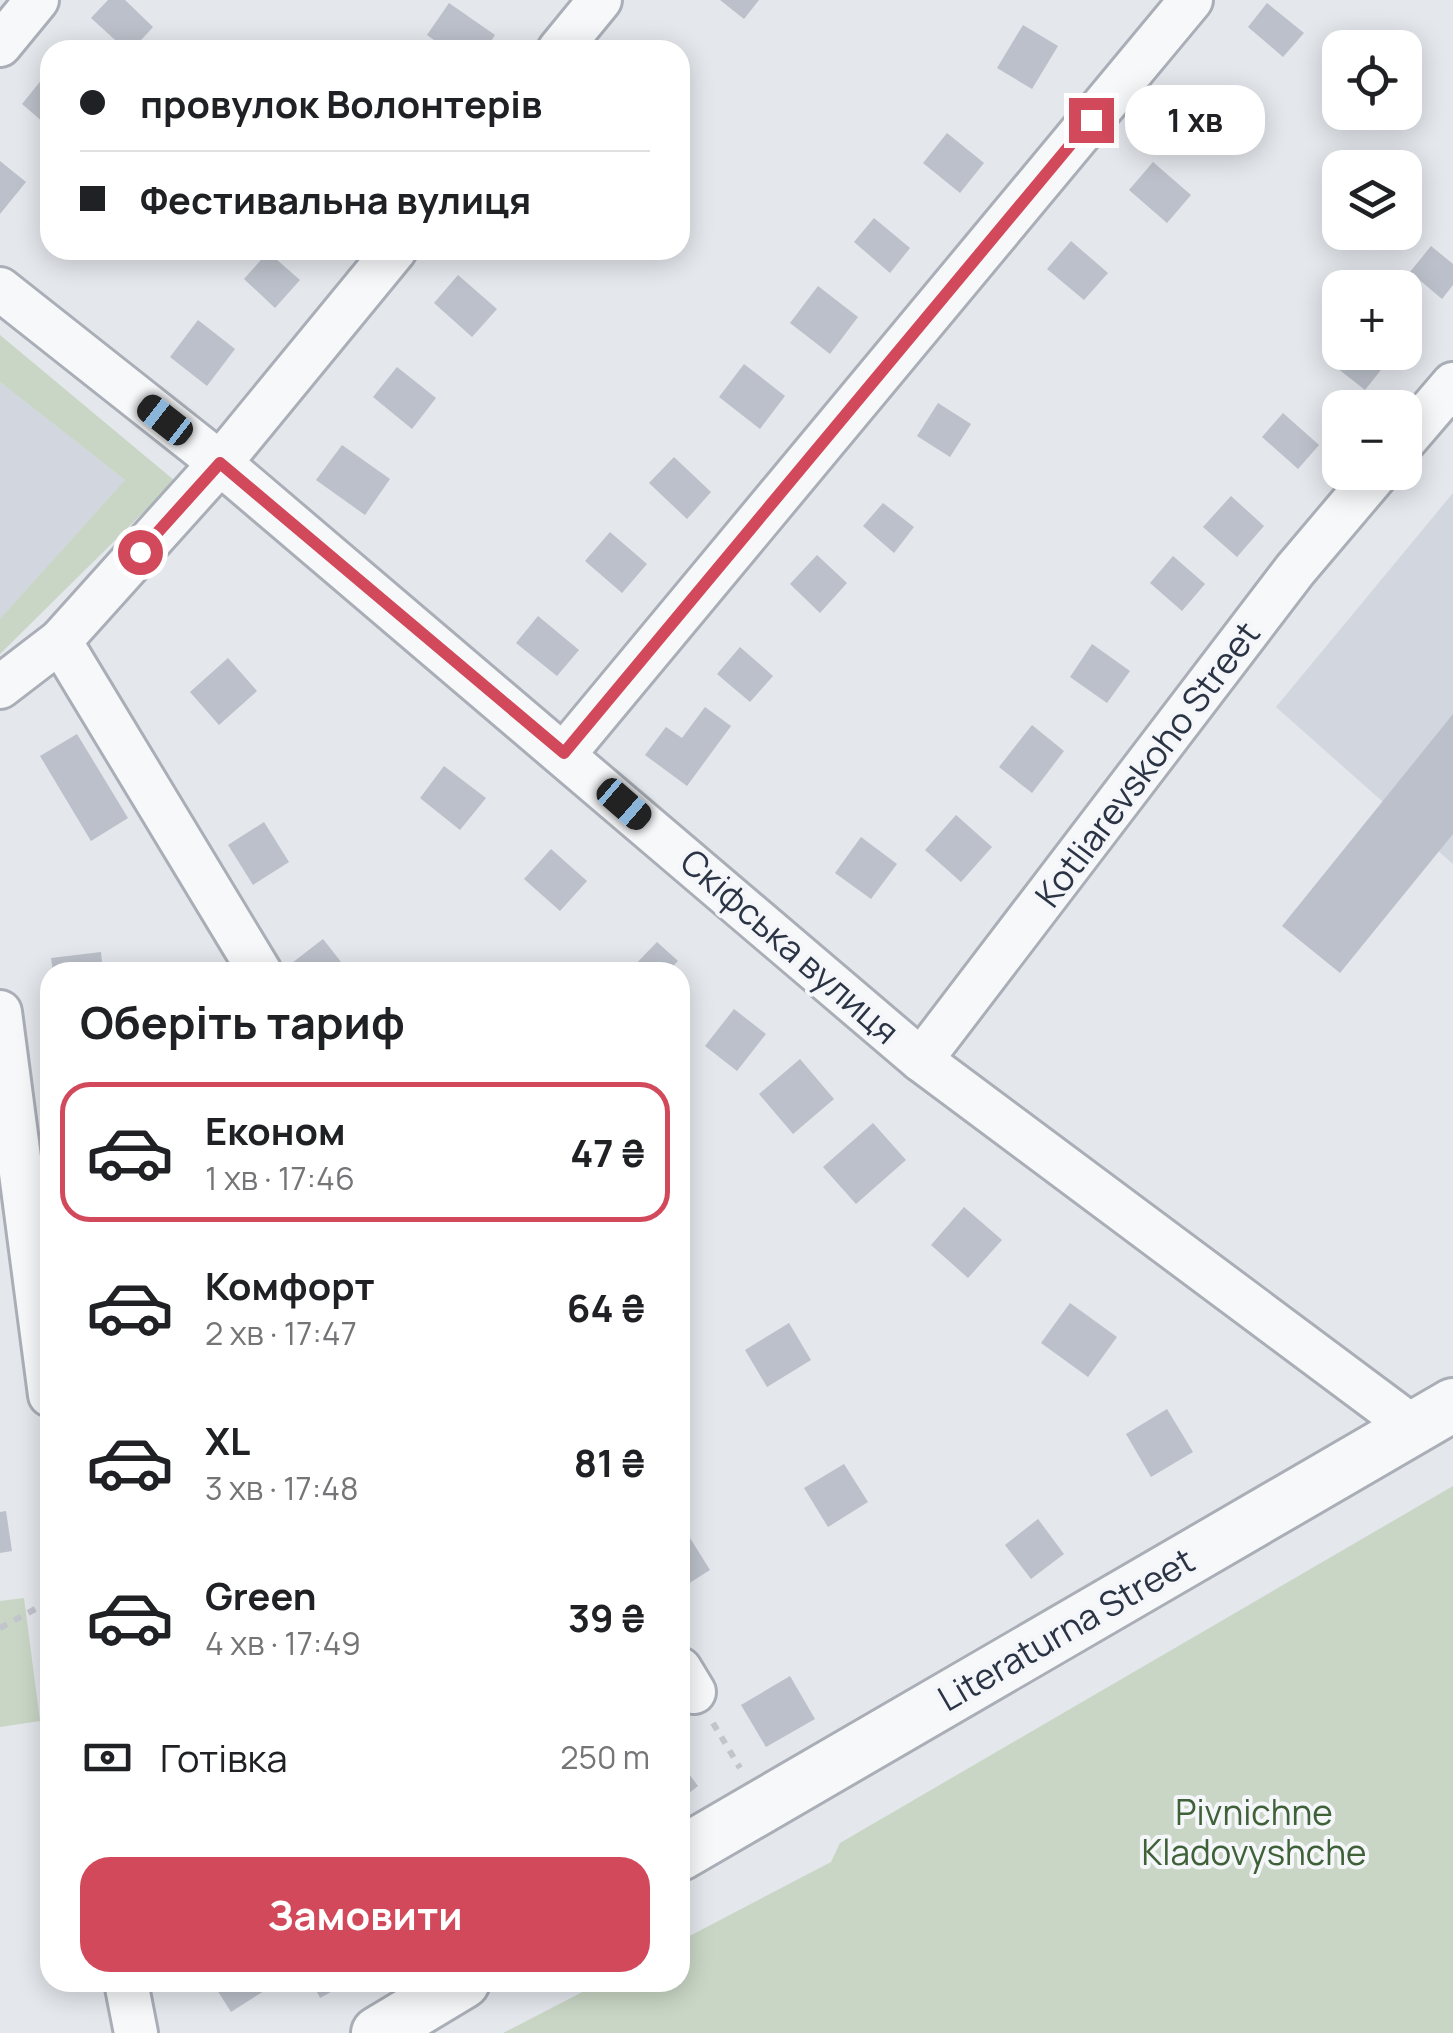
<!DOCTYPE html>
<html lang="uk">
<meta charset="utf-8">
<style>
body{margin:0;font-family:Manrope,sans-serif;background:#f6f6f6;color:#202124;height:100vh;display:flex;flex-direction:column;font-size:38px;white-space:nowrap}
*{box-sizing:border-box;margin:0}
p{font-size:32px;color:#757577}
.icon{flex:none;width:55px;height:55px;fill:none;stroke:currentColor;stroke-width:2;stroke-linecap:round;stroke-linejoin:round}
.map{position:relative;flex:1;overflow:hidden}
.drawer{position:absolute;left:40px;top:962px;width:650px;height:1030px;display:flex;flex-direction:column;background:#fff;border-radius:30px;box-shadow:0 5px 25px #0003}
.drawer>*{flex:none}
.top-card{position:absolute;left:40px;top:40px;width:650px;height:220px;border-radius:30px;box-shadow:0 5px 25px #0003;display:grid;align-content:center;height:220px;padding:0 40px;background:#fff}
.controls{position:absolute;left:1322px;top:30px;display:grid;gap:20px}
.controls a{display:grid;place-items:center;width:100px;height:100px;border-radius:20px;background:#fff;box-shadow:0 5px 25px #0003;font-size:50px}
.end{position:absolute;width:45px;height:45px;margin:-22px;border:12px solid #d1495b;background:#fff;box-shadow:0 0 0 5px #fff}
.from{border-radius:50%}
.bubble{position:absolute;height:70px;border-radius:30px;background:#fff;box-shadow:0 5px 25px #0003;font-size:32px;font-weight:700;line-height:70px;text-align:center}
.car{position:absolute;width:30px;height:60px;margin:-30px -15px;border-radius:12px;box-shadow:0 0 8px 2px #0007;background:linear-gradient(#222 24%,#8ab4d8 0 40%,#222 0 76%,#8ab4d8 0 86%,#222 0)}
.top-card b{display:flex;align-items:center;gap:35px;height:95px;font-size:38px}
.top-card b+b{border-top:2px solid #e0e0e0}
.top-card i{width:25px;height:25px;background:#202124}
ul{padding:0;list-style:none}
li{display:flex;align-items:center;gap:30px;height:140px;margin:0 20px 15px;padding:0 20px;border:5px solid transparent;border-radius:30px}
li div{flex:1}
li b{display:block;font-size:38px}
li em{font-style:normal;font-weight:700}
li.active{border-color:#d1495b}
li>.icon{width:90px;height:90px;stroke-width:1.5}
h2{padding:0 40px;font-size:45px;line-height:120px}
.pay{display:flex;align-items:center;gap:25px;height:110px;padding:0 40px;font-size:38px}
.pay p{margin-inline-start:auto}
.action{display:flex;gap:20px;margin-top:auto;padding:20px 40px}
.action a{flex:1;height:115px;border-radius:30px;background:#d1495b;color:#fff;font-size:40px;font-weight:700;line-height:115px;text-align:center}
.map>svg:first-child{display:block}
.built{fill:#d2d6de}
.green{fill:#c9d6c5}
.building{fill:#bbc0ca}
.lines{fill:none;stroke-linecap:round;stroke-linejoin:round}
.minor-casing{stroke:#a9aeb7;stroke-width:48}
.tertiary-casing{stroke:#a9aeb7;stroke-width:58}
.path{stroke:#c2c5cb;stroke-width:6;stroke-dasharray:8 8;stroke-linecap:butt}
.minor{stroke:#f7f8fa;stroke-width:42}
.tertiary{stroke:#f7f8fa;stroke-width:52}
.route{stroke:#d1495b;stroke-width:12}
.labels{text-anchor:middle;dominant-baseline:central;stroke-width:8;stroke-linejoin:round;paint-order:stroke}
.street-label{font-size:35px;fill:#2b3445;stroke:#f4f6f9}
.park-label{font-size:35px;fill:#3f6138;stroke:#f4f6f9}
</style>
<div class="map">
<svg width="1453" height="2033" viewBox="0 0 1453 2033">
<rect width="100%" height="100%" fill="#e4e7ec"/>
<!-- built -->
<g class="built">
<path d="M0,382L125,480L0,619Z"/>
<path d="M1453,493V864L1276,707Z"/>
</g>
<!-- green -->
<g class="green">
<path d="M0,335L175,481L0,654V619L125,480L0,382Z"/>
<path d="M1453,1486V2033H503L600,1983L680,1982V1941L831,1862L840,1843Z"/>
<path d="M24,1598L40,1721L0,1727V1601Z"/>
</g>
<!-- building -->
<g class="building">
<path d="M108,0H125L153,27L132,50H126L91,18Z"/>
<path d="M720,0H759L744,19Z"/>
<path d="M449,3L495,35L485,50H448L427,35Z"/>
<path d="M1267,3L1304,33L1283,57L1248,27Z"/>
<path d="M1023,25L1058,46L1032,89L997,68Z"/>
<path d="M47,73L50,75V128L22,104Z"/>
<path d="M1219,90L1253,119L1231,147L1196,118Z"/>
<path d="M947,133L984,163L960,193L923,163Z"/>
<path d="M0,161L26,182L0,214Z"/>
<path d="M1153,162L1191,195L1167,223L1129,190Z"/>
<path d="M874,218L910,248L890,273L854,242Z"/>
<path d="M1071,241L1108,273L1084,300L1047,269Z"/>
<path d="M1431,246L1453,264V285L1442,299L1410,272Z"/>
<path d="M268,252L300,280L275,308L244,279Z"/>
<path d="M458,275L497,309L472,337L434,303Z"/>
<path d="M818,286L858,317L830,354L790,323Z"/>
<path d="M198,320L235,349L207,386L170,357Z"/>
<path d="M1341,352H1376L1388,361L1365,390L1332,364Z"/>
<path d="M744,364L785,396L760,429L719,397Z"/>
<path d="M397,367L436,398L412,429L373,397Z"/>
<path d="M938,403L971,424L950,457L917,436Z"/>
<path d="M1283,413L1319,445L1298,469L1262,437Z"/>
<path d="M342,445L390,479L365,515L316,480Z"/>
<path d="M674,457L711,492L687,519L649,483Z"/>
<path d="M1231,496L1264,526L1237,557L1203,527Z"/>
<path d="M883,503L914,527L894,553L863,526Z"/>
<path d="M610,532L647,564L622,593L585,561Z"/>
<path d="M817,555L847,583L820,613L790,584Z"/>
<path d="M1173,556L1205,584L1182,611L1150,583Z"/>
<path d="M538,616L579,650L557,676L516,643Z"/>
<path d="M1092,644L1130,671L1107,703L1070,677Z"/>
<path d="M740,647L773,676L750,702L717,674Z"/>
<path d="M228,658L257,691L219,725L190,692Z"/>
<path d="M705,707L731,726L687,786L645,755L666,727L682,738Z"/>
<path d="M1453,714V834L1340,973L1282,926Z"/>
<path d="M1032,725L1064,751L1032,793L999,767Z"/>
<path d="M77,734L128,818L91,841L40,756Z"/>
<path d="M444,766L486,798L460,830L420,798Z"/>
<path d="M956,815L992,847L961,882L925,850Z"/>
<path d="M264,822L289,862L253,885L228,845Z"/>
<path d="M861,837L897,864L871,899L835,873Z"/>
<path d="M551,849L587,881L560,911L524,879Z"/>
<path d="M323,939L349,972H285L283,970Z"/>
<path d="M657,942L678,961L667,972H628Z"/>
<path d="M101,952L103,972H53L51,958Z"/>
<path d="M734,1009L766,1034L737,1071L705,1046Z"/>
<path d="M800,1059L834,1099L793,1134L759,1094Z"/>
<path d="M873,1123L906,1160L856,1204L823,1167Z"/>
<path d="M964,1207L1002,1240L968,1278L931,1245Z"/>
<path d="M1070,1303L1117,1337L1088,1377L1041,1343Z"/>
<path d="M789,1323L811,1360L767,1387L745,1350Z"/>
<path d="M1167,1409L1193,1452L1151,1477L1126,1434Z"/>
<path d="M844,1464L868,1502L828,1527L804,1488Z"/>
<path d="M6,1511L12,1551L0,1553V1512Z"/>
<path d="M1038,1519L1064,1554L1031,1579L1005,1545Z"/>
<path d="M685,1530L710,1570L680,1589V1533Z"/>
<path d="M790,1676L815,1719L766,1747L741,1705Z"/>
<path d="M680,1762L698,1786L680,1800Z"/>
<path d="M212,1982H259L264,1991L231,2012Z"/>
<path d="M312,1982H349L320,1998Z"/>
</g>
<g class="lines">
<!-- minor casing -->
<g class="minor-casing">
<g id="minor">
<path d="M0,45L37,0"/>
<path d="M559,50L600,0"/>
<path d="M0,289L220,463L921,1060L1413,1427"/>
<path d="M1405,440L1453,384"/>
<path d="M60,641L260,972"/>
<path d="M0,687L60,641L220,463L395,250"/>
<path d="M565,753L1191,0"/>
<path d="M0,1012L50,1395"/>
<path d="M921,1060L1295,570L1378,472"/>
<path d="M680,1669L694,1692"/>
<path d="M126,1982L136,2033"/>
</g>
</g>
<!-- tertiary casing -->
<g class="tertiary-casing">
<g id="tertiary">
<path d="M680,1854L1453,1405"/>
<path d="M378,2033L463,1982"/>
</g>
</g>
<!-- path -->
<g class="path">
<path d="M0,1628L50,1601"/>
<path d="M713,1723L740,1768"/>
</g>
<!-- minor -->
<use href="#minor" class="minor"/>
<!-- tertiary -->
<use href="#tertiary" class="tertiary"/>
</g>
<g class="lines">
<!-- route -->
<path class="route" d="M140,552L220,463L564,753L1091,120"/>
</g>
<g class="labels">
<!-- street labels -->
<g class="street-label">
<text transform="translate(1147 764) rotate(-53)">Kotliarevskoho Street</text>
<text transform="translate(790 946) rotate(41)">Скіфська вулиця</text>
<text transform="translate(1066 1629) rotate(-30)">Literaturna Street</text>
</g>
<!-- park labels -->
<g class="park-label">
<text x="1254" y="1812">Pivnichne<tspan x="1254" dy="40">Kladovyshche</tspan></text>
</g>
</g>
</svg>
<div class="controls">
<a><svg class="icon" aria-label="locate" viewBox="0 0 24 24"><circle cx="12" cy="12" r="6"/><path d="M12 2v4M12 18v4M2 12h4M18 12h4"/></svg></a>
<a><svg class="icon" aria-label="layers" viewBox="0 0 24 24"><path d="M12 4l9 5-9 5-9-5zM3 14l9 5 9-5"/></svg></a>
<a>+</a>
<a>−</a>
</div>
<i class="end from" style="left:140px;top:552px"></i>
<i class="end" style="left:1091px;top:120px"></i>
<div class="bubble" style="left:1125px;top:85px;width:140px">1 хв</div>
<i class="car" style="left:165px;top:420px;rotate:308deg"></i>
<i class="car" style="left:624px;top:804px;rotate:131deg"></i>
<div class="top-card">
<b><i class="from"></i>провулок Волонтерів</b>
<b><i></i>Фестивальна вулиця</b>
</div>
<section class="drawer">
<h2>Оберіть тариф</h2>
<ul>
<li class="active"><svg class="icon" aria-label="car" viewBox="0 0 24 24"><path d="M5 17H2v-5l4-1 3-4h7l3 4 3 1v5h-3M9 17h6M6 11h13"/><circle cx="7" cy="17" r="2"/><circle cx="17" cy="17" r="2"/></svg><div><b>Економ</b><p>1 хв · 17:46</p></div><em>47 ₴</em></li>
<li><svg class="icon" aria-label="car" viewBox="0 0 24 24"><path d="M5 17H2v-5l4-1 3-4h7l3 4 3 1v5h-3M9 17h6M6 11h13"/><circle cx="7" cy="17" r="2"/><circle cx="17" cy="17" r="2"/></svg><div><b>Комфорт</b><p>2 хв · 17:47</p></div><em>64 ₴</em></li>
<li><svg class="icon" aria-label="car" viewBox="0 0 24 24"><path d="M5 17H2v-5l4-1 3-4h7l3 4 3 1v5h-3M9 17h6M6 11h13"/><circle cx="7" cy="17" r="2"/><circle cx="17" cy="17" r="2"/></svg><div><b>XL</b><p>3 хв · 17:48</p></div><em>81 ₴</em></li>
<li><svg class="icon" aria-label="car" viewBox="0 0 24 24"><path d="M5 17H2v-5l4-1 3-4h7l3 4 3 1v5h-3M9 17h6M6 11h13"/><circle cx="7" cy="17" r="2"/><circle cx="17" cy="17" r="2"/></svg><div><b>Green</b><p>4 хв · 17:49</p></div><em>39 ₴</em></li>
</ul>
<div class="pay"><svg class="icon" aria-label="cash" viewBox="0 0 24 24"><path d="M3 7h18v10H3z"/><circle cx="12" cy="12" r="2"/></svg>Готівка<p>250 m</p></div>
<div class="action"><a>Замовити</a></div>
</section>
</div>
